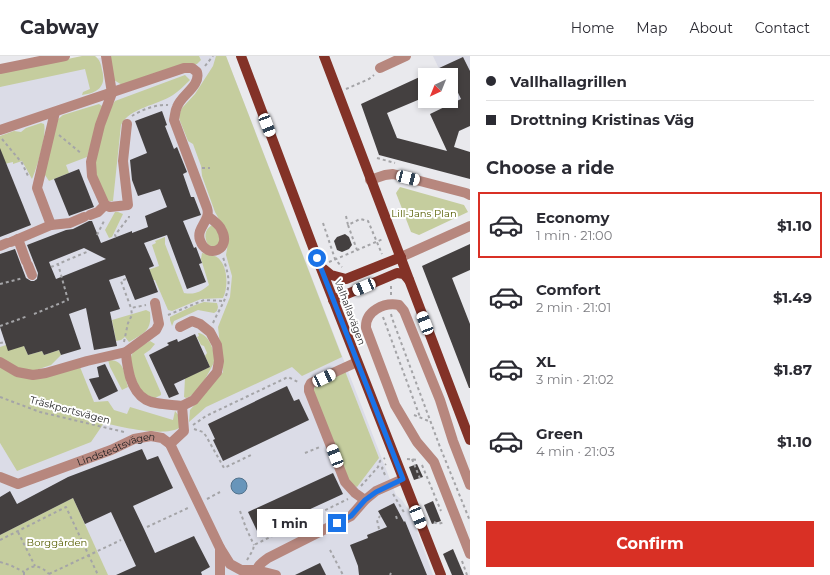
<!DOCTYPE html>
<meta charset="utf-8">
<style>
body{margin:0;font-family:Montserrat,sans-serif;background:#f2f2f3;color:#2b2b33;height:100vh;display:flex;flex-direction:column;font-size:15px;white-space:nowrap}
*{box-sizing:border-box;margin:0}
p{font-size:13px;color:#7c7c81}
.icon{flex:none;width:22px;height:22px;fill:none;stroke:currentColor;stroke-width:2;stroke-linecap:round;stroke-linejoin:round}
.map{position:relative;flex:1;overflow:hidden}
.panel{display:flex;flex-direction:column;background:#fff;width:360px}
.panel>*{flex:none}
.guide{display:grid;align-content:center;height:88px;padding:0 16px;background:#fff}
.needle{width:26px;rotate:223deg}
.tools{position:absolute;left:418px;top:12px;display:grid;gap:8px}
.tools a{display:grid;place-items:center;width:40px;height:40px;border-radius:0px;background:#fff;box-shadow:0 2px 6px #0003;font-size:20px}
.end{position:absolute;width:18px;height:18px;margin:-9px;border:5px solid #1a73e8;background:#fff;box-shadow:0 0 0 2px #fff}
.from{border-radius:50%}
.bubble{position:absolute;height:28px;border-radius:0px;background:#fff;box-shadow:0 2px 6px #0003;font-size:13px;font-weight:700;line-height:28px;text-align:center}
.car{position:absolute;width:12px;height:24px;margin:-12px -6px;border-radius:5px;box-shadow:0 0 3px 1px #0007;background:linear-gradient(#fff 24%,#345 0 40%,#fff 0 76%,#345 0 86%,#fff 0)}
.guide b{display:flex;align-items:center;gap:14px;height:38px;font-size:15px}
.guide b+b{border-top:1px solid #e1e1e2}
.guide i{width:10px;height:10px;background:#2b2b33}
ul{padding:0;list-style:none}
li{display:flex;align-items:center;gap:12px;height:66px;margin:0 8px 6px;padding:0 8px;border:2px solid transparent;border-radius:0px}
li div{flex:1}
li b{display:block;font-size:15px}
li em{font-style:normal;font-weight:700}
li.selected{border-color:#d93025}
li>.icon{width:36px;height:36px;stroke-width:1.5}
h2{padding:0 16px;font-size:18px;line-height:48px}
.button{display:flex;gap:8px;margin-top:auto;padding:8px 16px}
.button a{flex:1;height:46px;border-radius:0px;background:#d93025;color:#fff;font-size:16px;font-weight:700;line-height:46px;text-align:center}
header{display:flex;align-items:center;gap:24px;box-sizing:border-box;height:56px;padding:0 20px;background:#fff;border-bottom:1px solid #e1e1e2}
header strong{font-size:19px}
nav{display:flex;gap:22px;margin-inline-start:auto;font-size:14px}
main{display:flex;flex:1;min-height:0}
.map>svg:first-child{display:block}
.built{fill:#dbdce7}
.green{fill:#c5cd9e}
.water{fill:#6895ba;stroke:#52728c}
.building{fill:#444040;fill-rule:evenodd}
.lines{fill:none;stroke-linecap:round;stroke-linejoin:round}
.path{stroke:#a4a4a7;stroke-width:2;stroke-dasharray:3 3;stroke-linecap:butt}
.minor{stroke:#b7877e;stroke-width:10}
.major{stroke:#833227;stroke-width:10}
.route{stroke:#1a73e8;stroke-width:5}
.labels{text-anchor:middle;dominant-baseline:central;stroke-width:4;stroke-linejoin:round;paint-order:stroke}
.park-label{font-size:10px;fill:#565e01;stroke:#fff}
.street-label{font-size:10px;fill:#1f1f21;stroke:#fff}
</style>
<header>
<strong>Cabway</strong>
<nav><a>Home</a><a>Map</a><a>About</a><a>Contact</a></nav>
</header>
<main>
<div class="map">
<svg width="470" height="519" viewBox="0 0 470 519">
<rect width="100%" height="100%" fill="#e9e9ed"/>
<!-- built -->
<g class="built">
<path d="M109,0H226L396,439L402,444L410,456L433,519H0V387L18,415L0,320V24Z"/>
<path d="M433,0H470V44L456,50L451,39V19H442Z"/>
</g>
<!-- green -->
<g class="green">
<path d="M82,0H95C100,4 101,8 102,14C107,31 97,37 82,39L83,36L90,33L85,13L0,31V17Z"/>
<path d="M109,0H199L201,4L197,8L122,29L114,24Z"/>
<path d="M216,0H226L342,301L302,320L292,311L206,351L189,366L190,354L223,316L218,271L230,241L232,220L226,199L229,181L215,156L202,120L201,110L193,88L188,85L180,65L179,59L182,52L195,38L213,10Z"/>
<path d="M185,19L190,24C184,30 179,35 173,39C158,49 129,52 121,69L113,145H107L97,124L94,101L109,54L115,45Z"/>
<path d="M99,48L102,50L101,55L87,101L66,109L69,117L49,125L45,119V113L57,64L63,59Z"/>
<path d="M41,67L44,68C47,79 37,112 32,123L22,105L13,108V106L0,109V80L14,75L21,76L26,72Z"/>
<path d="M400,131L464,149L468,156L419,179L411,176L396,137Z"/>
<path d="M115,156H118L123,158L112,181L109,182L105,174Z"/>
<path d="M212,169L220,178L221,187L215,191L208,189C204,181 204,174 212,169Z"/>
<path d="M165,181V188L184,237C195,239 200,236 209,229L201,203L202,197C207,198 217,199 220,204C228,213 228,232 223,242L201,243L172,255L168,254L155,224H152L148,214L159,210L152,189L156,187L155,185Z"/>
<path d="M204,246L217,247L218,251L217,255L214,257L198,254L174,265L172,270L170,264V261L195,249Z"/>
<path d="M146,254L150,256C152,275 144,277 129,286L125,281L121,284L116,285L112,264Z"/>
<path d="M198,277C209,278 214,294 215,304C210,315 198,339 186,342L184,341L185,322L210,311L205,300L207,297L204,290L201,289L197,281L199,280Z"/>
<path d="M150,285L155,288L150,294L144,298L161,337V339L155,342L143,338C138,328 127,309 132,298C135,292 145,288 150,285Z"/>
<path d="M6,289L24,290L28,299L42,295L44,299L59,294L61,299L51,309L36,314L24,315L0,303V291Z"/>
<path d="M108,304C125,303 124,318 128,331L122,334L110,311Z"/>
<path d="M0,311L17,319L80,311L94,346L108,345L114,354L127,358L130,351L173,364L175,355L179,360V372C164,381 121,371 104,367L91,386L17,415L0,387Z"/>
<path d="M345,315L379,402L357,431L348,427L313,335L316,329Z"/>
<path d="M73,442L108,519H0V479Z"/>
</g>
<!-- water -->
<circle class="water" cx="239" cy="430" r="8"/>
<!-- building -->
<g class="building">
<path d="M463,1L470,15V70L459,75L454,91L470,96V123L379,99L361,48ZM425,19H451V22L461,43L430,58L447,95L397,82L387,57L425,41Z"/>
<path d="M162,55L167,69L165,70L174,93L177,91L187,116L183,118L191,141H194L201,159L183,165L194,192L196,191L202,207L199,208L206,226L187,233L167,179L144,187L154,210L149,212L158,236L135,244L125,219L109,224L120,253L110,256L117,290L94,294L86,252L69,258L81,293L61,299L59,294L44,299L42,295L28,299L24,290L8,295L0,271V198L15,193L26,222L31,225H34L37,223L38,217L27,189L66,174L73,173L89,165H92L101,187L132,175V177L148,171L145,160L167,151L160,133L138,140L132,124L130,104L147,97L135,65ZM84,192L106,203L56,223L49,206Z"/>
<path d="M0,92L31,169L0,181Z"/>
<path d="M79,113L94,151L69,160L54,123Z"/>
<path d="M345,178L349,181L352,189L349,193L342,196L337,194L334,185L337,181Z"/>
<path d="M470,188V214L452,222L470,268V332H469L422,210Z"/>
<path d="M195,278L210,311L174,328L179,338L169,342L149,299L169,289L167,287L177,283L178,286Z"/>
<path d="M105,308L118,335L99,344L89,323L99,321L97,311Z"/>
<path d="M287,330L294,345L299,343L309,364L223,405L213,384L215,383L208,368Z"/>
<path d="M142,393L147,404L158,400L173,432L133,450L144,473L155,497L194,480L210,511L201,516L202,519H116L136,510L111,456L85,468L73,442L0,479V441L10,435L17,448L68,421Z"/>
<path d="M417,408L423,421L414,424L409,411Z"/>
<path d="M333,417L343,438L258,477L248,456Z"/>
<path d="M433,445L441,465L432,468L424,449Z"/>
<path d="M394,447L404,466L405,465L427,519H359L358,510L350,489L368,482L367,479L387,471L378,455Z"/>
<path d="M453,493L464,519H452L443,498Z"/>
<path d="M320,507L326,519H295Z"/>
</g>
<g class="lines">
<!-- path -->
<g class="path">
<path d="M205,10L213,0"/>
<path d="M346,33L369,23L374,19"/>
<path d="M132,60C141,54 157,48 168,49"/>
<path d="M59,79L82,98"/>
<path d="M2,83L22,107L29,122"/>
<path d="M377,102L395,107"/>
<path d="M202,112H210"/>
<path d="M346,160L348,169L360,163L368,165L382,198"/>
<path d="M323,167L335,203L342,211"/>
<path d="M348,169L357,194"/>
<path d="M97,179L104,165"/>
<path d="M116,181L115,179L129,161V160"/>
<path d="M329,206L383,183"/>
<path d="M51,211L58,208"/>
<path d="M126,223L121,225L131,252L146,249"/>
<path d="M0,228L23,222"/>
<path d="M391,239V230"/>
<path d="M34,258L68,244L58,208L89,195"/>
<path d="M391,258L392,262L440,391L470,465"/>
<path d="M168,259L204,244L224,245"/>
<path d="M383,261L420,361"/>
<path d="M213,267C218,255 226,245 228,232C230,222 226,211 223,201"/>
<path d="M0,270L28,260"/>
<path d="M124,286L128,267L132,259L131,252"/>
<path d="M0,287L5,286"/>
<path d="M0,341L40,356L124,376"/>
<path d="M414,359L431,366"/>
<path d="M193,369L206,360L288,321L300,327"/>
<path d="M194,373L203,376L206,380L224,412L251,399"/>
<path d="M305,397L320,391"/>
<path d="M407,403L419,404"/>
<path d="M412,403L421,425"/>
<path d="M422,409L441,455"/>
<path d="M385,419L382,412L386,408"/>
<path d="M361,430L378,411L380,405L385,402"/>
<path d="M393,438L405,458"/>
<path d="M207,443L220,436"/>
<path d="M240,455L246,472L254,489"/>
<path d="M396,460L397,463"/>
<path d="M434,466L438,468L445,466"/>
<path d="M147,471L190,451"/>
<path d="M379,473L377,464L380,460"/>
<path d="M18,476L35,510"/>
<path d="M0,484L66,451L98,519"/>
<path d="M330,494L343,519"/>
<path d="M247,504L253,494L254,489L348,443"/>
<path d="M462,505L467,519"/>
<path d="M0,506L10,509L24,516"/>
<path d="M49,518L121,484"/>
<path d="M24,519V516C33,507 41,510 49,518"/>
<path d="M390,519L391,517"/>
</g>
<!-- minor -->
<g class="minor">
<path d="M106,0L112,37L100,69L91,106L92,120L105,149L110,151L128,149L123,105L127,68"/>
<path d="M380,12L406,0"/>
<path d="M0,13L65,0"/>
<path d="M55,56L37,132L51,169L70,167L84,161"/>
<path d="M0,74L184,12H192L197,16C201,30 181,39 177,51C175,55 175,60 174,64L207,152C208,155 208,158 207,161C204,169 197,175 200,184C207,205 233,193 221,173C219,168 212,164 208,160"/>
<path d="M370,124L385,119L393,118L466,137L470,139"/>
<path d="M90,159L98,156L105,149"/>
<path d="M18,183L26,205"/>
<path d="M11,186L51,169"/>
<path d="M0,190L7,187"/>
<path d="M401,201L470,170"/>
<path d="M28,209L32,219"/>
<path d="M180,271L192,265L200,268L210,276L217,289L219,305L217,316L194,344L182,350"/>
<path d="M126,296C126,305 128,312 130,321C139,350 155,347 182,350L184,375L170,388"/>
<path d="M0,306L17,316L33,319L46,317L87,305L126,296L156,274L159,268L158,263L155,247"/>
<path d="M357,306L311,327L309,331V335L345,426L355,437L365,444"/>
<path id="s1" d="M0,421L18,428L111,394L134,383L151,380L162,382L170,388L220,492L230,508L241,514H256L276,519"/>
<path d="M470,429L453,385L440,344L404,255L399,249C384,246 365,255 366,272L395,349L417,386L434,406L470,498"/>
<path d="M220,519V492"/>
<path d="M255,519C257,510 261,507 268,502L351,460L365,444L376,435L403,423"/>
</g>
<!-- major -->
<g class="major">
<path d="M241,0L320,210L441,519"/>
<path d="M324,0L470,384"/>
<path d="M320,210L331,219L346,223L401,201"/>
<path d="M333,244L397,217L404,218L409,224"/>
</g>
</g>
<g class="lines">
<!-- route -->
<path class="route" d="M317,202L403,423L376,436L365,444L351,460L337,467"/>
</g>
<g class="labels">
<!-- park labels -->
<g class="park-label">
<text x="424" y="157">Lill-Jans Plan</text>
<text x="57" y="486">Borggården</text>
</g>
<!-- street labels -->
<g class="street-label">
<text transform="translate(350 256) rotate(69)">Valhallavägen</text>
<text transform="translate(70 354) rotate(15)">Träskportsvägen</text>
<text stroke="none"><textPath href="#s1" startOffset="124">Lindstedtsvägen</textPath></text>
</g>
</g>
</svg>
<div class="tools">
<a><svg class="needle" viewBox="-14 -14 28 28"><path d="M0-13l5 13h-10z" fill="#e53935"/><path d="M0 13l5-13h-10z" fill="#7c7c81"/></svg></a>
</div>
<i class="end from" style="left:317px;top:202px"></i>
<i class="end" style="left:337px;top:467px"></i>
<div class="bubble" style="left:257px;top:453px;width:66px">1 min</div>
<i class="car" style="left:267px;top:69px;rotate:159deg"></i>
<i class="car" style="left:408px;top:122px;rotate:104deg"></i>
<i class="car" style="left:364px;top:231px;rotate:247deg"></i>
<i class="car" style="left:425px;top:267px;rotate:339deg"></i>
<i class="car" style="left:324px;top:322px;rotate:65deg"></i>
<i class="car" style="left:335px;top:400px;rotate:339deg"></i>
<i class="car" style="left:418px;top:461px;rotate:158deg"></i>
</div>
<section class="panel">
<div class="guide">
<b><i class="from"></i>Vallhallagrillen</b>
<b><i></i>Drottning Kristinas Väg</b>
</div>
<h2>Choose a ride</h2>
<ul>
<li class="selected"><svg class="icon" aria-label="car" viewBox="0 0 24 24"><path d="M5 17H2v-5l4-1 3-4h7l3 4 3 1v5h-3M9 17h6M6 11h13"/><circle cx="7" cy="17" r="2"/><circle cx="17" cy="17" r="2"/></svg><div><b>Economy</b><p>1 min · 21:00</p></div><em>$1.10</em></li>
<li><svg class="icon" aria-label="car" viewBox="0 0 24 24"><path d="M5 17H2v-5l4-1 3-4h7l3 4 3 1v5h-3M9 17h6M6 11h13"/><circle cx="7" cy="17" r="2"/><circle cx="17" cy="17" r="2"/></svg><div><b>Comfort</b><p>2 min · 21:01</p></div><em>$1.49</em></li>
<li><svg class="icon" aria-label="car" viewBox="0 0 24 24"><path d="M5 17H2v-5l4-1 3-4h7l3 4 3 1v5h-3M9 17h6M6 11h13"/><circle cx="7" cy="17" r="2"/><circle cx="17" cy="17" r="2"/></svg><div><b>XL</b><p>3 min · 21:02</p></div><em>$1.87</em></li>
<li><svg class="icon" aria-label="car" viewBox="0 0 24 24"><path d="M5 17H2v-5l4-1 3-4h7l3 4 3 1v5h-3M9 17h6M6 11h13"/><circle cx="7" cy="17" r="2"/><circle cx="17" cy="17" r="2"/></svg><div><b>Green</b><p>4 min · 21:03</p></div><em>$1.10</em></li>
</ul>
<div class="button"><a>Confirm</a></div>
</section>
</main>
